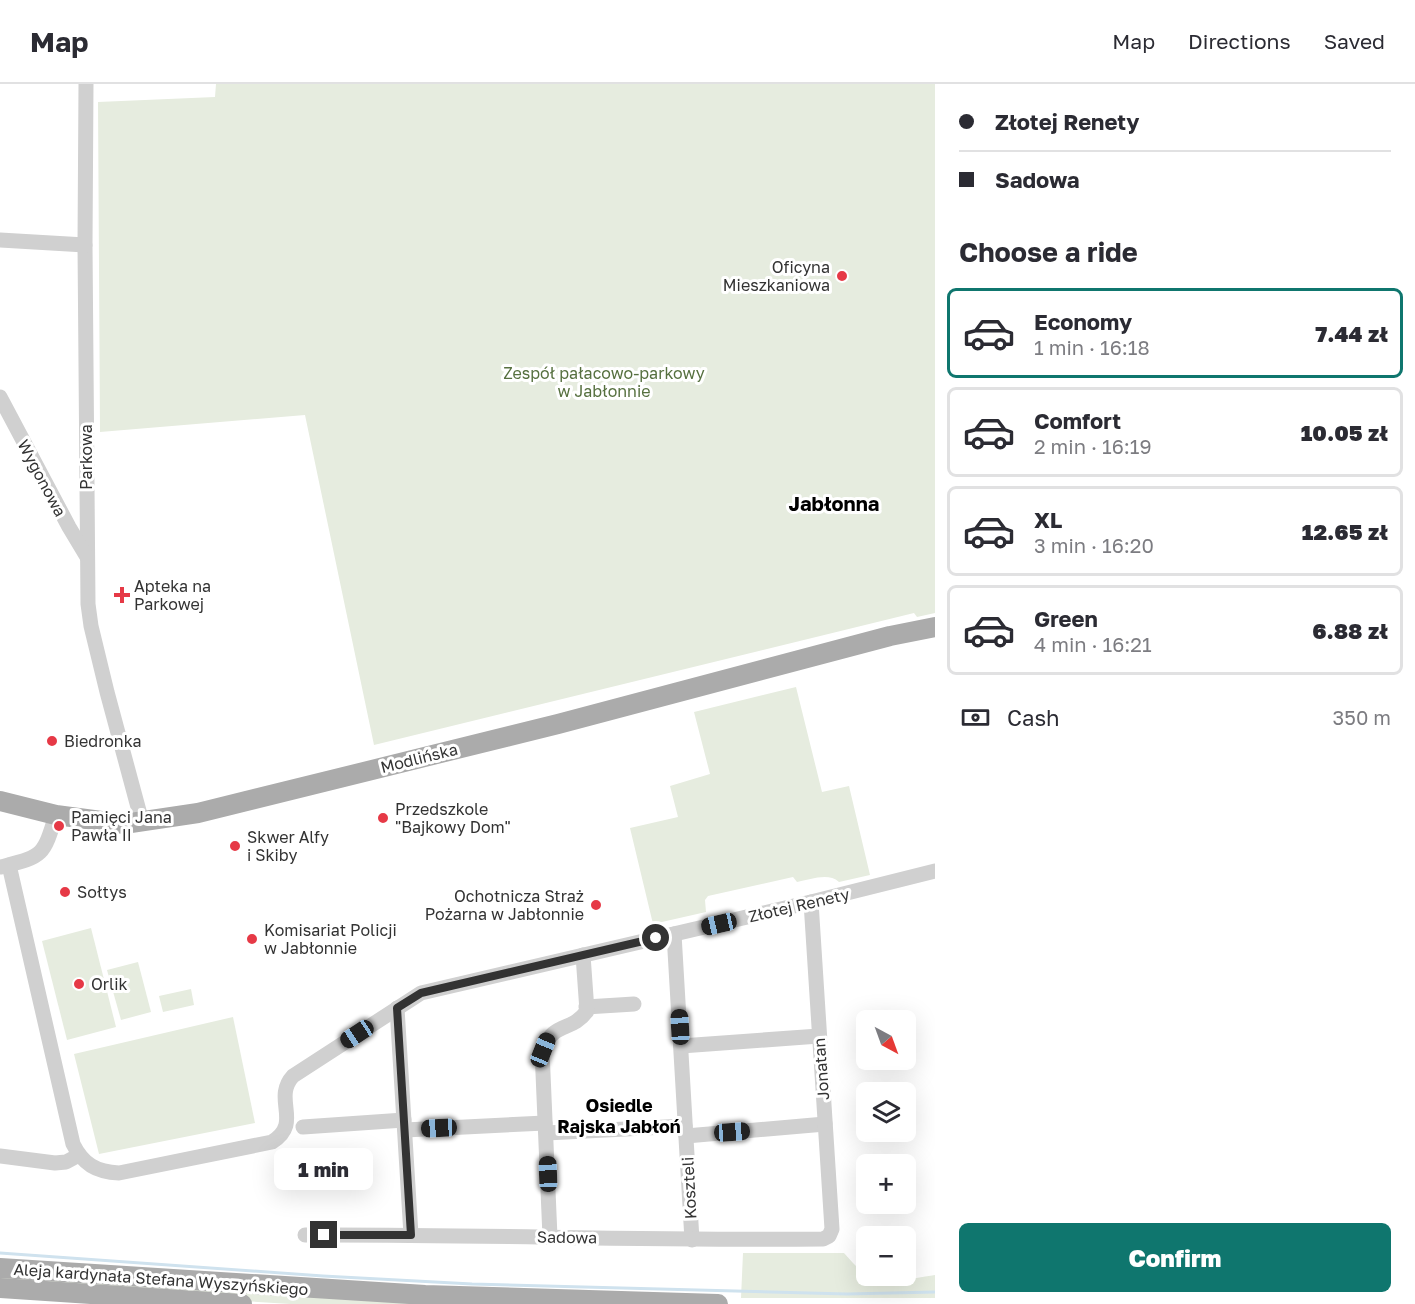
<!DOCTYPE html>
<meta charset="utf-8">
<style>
body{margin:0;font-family:"Golos Text",sans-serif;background:#f7f7f7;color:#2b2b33;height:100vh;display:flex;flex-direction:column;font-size:22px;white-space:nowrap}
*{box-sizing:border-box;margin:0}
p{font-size:20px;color:#7c7c81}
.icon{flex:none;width:33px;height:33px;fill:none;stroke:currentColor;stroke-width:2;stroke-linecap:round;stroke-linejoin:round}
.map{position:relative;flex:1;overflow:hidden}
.details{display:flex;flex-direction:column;background:#fff;width:480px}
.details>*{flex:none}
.hud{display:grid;align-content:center;height:132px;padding:0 24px;background:#fff}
.needle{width:39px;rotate:139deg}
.tools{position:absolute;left:856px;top:926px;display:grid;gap:12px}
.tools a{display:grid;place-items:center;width:60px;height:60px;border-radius:9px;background:#fff;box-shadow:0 6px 24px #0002;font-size:30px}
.end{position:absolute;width:27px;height:27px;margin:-14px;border:8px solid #333;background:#fff;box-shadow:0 0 0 3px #fff}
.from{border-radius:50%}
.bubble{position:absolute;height:42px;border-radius:9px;background:#fff;box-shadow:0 6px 24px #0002;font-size:20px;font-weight:800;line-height:42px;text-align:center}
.car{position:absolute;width:18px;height:36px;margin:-18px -9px;border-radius:8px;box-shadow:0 0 4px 2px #0007;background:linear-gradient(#222 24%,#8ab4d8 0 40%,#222 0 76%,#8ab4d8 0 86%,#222 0)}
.hud b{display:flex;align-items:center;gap:21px;height:57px;font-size:22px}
.hud b+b{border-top:2px solid #e1e1e2}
.hud i{width:15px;height:15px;background:#2b2b33}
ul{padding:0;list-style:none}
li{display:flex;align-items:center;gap:18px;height:90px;margin:0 12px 9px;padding:0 12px;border:3px solid #e1e1e2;border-radius:9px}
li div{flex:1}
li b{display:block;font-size:22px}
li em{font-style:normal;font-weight:800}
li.current{border-color:#0f766e}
li>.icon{width:54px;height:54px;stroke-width:1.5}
h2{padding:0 24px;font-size:27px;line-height:72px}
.pay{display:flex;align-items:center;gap:15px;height:66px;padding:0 24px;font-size:22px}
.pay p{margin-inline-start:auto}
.action{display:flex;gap:12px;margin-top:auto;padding:12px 24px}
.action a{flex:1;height:69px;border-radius:9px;background:#0f766e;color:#fff;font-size:24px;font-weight:800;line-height:69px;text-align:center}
header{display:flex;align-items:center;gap:36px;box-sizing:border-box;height:84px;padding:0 30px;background:#fff;border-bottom:2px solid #e1e1e2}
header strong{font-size:28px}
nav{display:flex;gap:33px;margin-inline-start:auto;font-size:21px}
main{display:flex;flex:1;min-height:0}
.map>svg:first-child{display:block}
.green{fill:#e6ecdf}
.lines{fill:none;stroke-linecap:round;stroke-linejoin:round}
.stream{stroke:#cfe2ee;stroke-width:3}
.minor{stroke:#d0d0d0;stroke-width:15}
.major{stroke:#ababab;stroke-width:20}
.route{stroke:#333;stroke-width:8}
.poi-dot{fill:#e63946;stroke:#fff;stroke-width:2}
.labels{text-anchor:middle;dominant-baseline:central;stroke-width:6;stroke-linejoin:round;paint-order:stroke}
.poi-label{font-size:16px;fill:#333;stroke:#fff;text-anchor:start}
.park-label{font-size:16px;fill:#56703f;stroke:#fff}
.street-label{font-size:16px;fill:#333;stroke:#fff}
.neighbourhood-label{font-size:18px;font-weight:bold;fill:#000;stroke:#fff}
.quarter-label{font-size:20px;font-weight:bold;fill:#000;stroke:#fff}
</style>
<header>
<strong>Map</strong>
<nav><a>Map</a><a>Directions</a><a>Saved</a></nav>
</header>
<main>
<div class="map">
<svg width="935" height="1220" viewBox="0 0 935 1220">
<rect width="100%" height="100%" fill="#fff"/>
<!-- green -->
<g class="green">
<path d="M216,0H935V529L917,533L914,529L374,661L305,331L100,348L98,18L215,13Z"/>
<path d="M796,603L822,708L849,702L870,791L839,798C828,788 810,796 797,798L793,793L708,812L705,816L706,828L653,840L630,744L678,733L670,702L710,690L694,628Z"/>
<path d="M91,844L116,943L67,956L42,857Z"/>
<path d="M138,878L151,928L121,936L107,886Z"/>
<path d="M191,905L194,921L163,928L159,912Z"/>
<path d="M233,933L255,1039L99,1070L74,970Z"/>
<path d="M743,1169H844C852,1178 861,1189 872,1194C887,1201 919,1193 935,1191V1214H741Z"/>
<path d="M0,1192L464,1220H290L0,1201Z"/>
</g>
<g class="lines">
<!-- stream -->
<path class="stream" d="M0,1169L323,1192L472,1200L847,1210L935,1208"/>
<!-- minor -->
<g class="minor">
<path d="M86,0L85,161L88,520L91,542L107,608L142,738"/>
<path d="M0,156L85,161"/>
<path d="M0,313L69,443L87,473"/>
<path d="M9,781L73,1060C83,1080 96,1088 119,1089L272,1058C303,1039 272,1015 293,992L421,909L811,818L935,787"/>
<path d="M1,783C43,772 43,773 56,731"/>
<path d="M674,850L692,1156"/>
<path d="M586,923L634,920"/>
<path d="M397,924L411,1151"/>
<path d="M681,962L819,952"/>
<path d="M303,1043L404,1036"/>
<path d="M405,1046L545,1039"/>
<path d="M546,1049L685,1042"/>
<path d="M686,1052L825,1040"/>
<path d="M0,1072L55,1079L66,1078L79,1071"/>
<path d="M305,1151C477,1150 650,1157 823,1155L829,1152L832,1145L811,818"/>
<path d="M550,1153L542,966C555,936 571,949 587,927L583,871"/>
</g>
<!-- major -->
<g class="major">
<path d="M0,717L56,731L124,740L198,729L558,640L890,552L935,543"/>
<path d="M0,1184L425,1211L718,1220"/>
<path d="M0,1204L242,1220"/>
</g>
</g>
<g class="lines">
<!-- route -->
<path class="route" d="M324,1151H411L397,924L421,909L656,854"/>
</g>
<!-- markers -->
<g class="poi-dot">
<circle cx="842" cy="192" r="6"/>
<path d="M119 502h6v6h6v6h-6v6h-6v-6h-6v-6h6z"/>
<circle cx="52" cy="657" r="6"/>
<circle cx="383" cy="734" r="6"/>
<circle cx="59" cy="742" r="6"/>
<circle cx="235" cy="762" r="6"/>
<circle cx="65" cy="808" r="6"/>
<circle cx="596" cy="821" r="6"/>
<circle cx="252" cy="855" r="6"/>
<circle cx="79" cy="900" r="6"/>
</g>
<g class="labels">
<!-- poi labels -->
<g class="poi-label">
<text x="830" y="183" text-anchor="end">Oficyna<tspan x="830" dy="18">Mieszkaniowa</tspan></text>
<text x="134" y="502">Apteka na<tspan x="134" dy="18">Parkowej</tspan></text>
<text x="64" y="657">Biedronka</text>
<text x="395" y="725">Przedszkole<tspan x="395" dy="18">"Bajkowy Dom"</tspan></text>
<text x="71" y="733">Pamięci Jana<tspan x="71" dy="18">Pawła II</tspan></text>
<text x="247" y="753">Skwer Alfy<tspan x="247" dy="18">i Skiby</tspan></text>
<text x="77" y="808">Sołtys</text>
<text x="584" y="812" text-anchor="end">Ochotnicza Straż<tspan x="584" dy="18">Pożarna w Jabłonnie</tspan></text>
<text x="264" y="846">Komisariat Policji<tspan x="264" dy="18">w Jabłonnie</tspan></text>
<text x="91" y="900">Orlik</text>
</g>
<!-- park labels -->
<g class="park-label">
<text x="604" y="289">Zespół pałacowo-parkowy<tspan x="604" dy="18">w Jabłonnie</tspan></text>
</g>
<!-- street labels -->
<g class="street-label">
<text transform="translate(86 373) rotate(-90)">Parkowa</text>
<text transform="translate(42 394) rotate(62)">Wygonowa</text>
<text transform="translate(419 674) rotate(-14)">Modlińska</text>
<text transform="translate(799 821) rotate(-13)">Złotej Renety</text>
<text transform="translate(821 985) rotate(-94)">Jonatan</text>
<text transform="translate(689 1104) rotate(-93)">Koszteli</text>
<text transform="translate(567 1153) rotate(1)">Sadowa</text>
<text transform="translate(161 1195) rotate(4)">Aleja kardynała Stefana Wyszyńskiego</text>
</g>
<!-- neighbourhood labels -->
<g class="neighbourhood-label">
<text x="619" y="1021">Osiedle<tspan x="619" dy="21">Rajska Jabłoń</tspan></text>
</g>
<!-- quarter labels -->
<g class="quarter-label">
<text x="834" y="419">Jabłonna</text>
</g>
</g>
</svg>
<div class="tools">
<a><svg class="needle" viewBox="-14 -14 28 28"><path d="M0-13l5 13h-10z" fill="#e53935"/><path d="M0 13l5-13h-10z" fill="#7c7c81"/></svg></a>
<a><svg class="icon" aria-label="layers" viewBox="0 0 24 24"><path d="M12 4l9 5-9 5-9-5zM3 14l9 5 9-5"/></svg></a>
<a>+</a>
<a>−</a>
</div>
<i class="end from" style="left:656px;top:854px"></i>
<i class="end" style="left:324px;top:1151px"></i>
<div class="bubble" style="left:274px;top:1064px;width:99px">1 min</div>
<i class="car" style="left:719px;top:840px;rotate:257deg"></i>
<i class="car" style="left:680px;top:943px;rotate:357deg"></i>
<i class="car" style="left:357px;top:950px;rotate:237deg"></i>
<i class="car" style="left:543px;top:966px;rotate:22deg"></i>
<i class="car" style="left:439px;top:1044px;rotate:267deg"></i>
<i class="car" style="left:732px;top:1048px;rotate:86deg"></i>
<i class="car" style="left:548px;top:1090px;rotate:358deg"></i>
</div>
<section class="details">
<div class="hud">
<b><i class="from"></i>Złotej Renety</b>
<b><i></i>Sadowa</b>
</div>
<h2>Choose a ride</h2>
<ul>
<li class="current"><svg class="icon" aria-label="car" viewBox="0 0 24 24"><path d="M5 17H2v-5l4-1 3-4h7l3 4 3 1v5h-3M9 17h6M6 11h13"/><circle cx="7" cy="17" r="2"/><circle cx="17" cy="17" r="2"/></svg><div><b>Economy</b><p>1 min · 16:18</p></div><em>7.44 zł</em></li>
<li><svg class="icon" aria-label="car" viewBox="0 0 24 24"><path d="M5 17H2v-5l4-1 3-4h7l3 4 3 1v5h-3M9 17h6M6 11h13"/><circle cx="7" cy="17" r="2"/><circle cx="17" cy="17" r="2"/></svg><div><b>Comfort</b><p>2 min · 16:19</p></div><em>10.05 zł</em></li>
<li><svg class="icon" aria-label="car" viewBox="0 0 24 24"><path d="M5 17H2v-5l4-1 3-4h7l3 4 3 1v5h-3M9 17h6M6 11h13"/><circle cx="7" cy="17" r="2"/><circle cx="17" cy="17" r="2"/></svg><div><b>XL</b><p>3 min · 16:20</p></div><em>12.65 zł</em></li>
<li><svg class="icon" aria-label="car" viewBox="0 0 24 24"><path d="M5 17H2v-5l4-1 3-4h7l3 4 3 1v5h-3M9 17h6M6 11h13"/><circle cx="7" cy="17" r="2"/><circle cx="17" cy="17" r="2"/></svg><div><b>Green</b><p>4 min · 16:21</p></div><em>6.88 zł</em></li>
</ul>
<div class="pay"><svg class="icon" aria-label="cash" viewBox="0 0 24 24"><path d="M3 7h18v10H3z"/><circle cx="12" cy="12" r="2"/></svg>Cash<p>350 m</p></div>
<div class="action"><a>Confirm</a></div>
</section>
</main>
